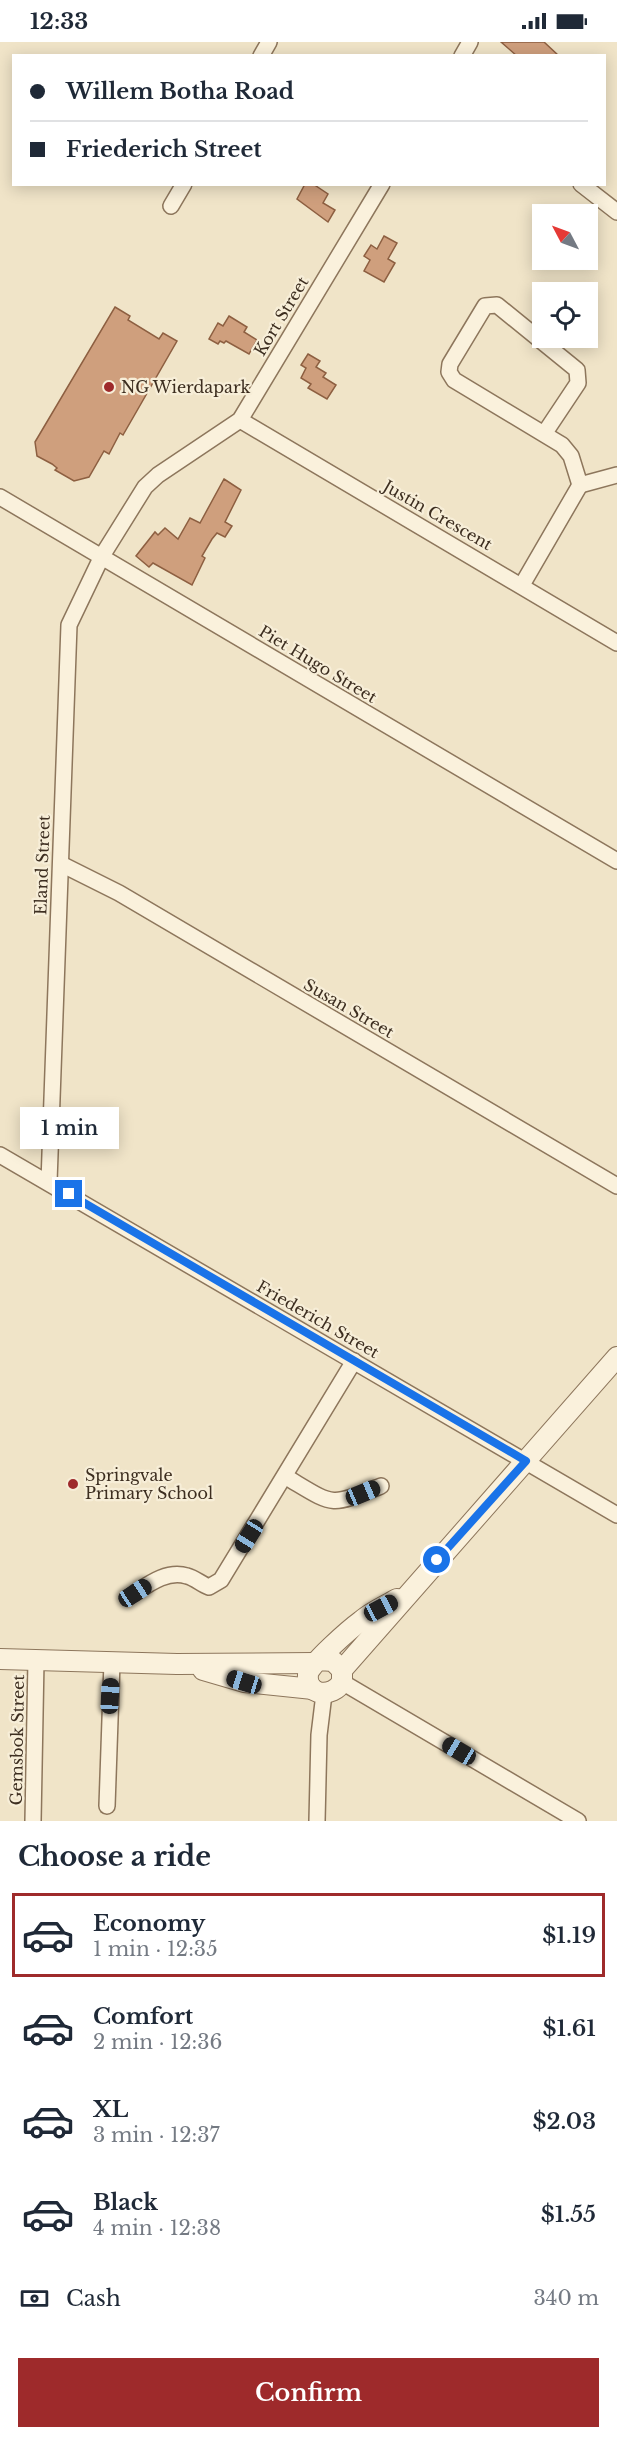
<!DOCTYPE html>
<meta charset="utf-8">
<style>
body{margin:0;font-family:"Libre Baskerville",serif;background:#f6f6f7;color:#1f2937;height:100vh;display:flex;flex-direction:column;font-size:22px;white-space:nowrap}
*{box-sizing:border-box;margin:0}
p{font-size:20px;color:#747a83}
.icon{flex:none;width:33px;height:33px;fill:none;stroke:currentColor;stroke-width:2;stroke-linecap:round;stroke-linejoin:round}
.map{position:relative;height:1779px;overflow:hidden}
.details{display:flex;flex-direction:column;background:#fff;flex:1}
.details>*{flex:none}
.banner{position:absolute;left:12px;top:12px;width:594px;height:132px;border-radius:0px;box-shadow:0 3px 15px #0003;display:grid;align-content:center;height:132px;padding:0 18px;background:#fff}
.needle{width:39px;rotate:311deg}
.buttons{position:absolute;left:532px;top:162px;display:grid;gap:12px}
.buttons a{display:grid;place-items:center;width:66px;height:66px;border-radius:0px;background:#fff;box-shadow:0 3px 15px #0003;font-size:30px}
.end{position:absolute;width:27px;height:27px;margin:-14px;border:8px solid #1a73e8;background:#fff;box-shadow:0 0 0 3px #fff}
.from{border-radius:50%}
.bubble{position:absolute;height:42px;border-radius:0px;background:#fff;box-shadow:0 3px 15px #0003;font-size:20px;font-weight:600;line-height:42px;text-align:center}
.car{position:absolute;width:18px;height:36px;margin:-18px -9px;border-radius:8px;box-shadow:0 0 4px 2px #0007;background:linear-gradient(#222 24%,#8ab4d8 0 40%,#222 0 76%,#8ab4d8 0 86%,#222 0)}
.banner b{display:flex;align-items:center;gap:21px;height:57px;font-size:22px}
.banner b+b{border-top:2px solid #e0e1e3}
.banner i{width:15px;height:15px;background:#1f2937}
ul{padding:0;list-style:none}
li{display:flex;align-items:center;gap:18px;height:84px;margin:0 12px 9px;padding:0 6px;border:3px solid transparent;border-radius:0px}
li div{flex:1}
li b{display:block;font-size:22px}
li em{font-style:normal;font-weight:600}
li.on{border-color:#9e2a2b}
li>.icon{width:54px;height:54px;stroke-width:1.5}
h2{padding:0 18px;font-size:27px;line-height:72px}
.pay{display:flex;align-items:center;gap:15px;height:66px;padding:0 18px;font-size:22px}
.pay p{margin-inline-start:auto}
.cta{display:flex;gap:12px;margin-top:auto;padding:12px 18px}
.cta a{flex:1;height:69px;border-radius:0px;background:#9e2a2b;color:#fff;font-size:24px;font-weight:600;line-height:69px;text-align:center}
.status{display:flex;justify-content:space-between;align-items:center;height:42px;padding:0 30px;background:#fff;direction:ltr}
.status svg{height:16px;fill:currentColor}
.map>svg:first-child{display:block}
.building{fill:#cf9f7d;stroke:#8d5f41;stroke-width:1.5}
.lines{fill:none;stroke-linecap:round;stroke-linejoin:round}
.minor-casing{stroke:#8d765c;stroke-width:18}
.tertiary-casing{stroke:#8d765c;stroke-width:22}
.minor{stroke:#faf1dc;stroke-width:15}
.tertiary{stroke:#faf1dc;stroke-width:20}
.route{stroke:#1a73e8;stroke-width:8}
.poi-dot{fill:#9e2a2b;stroke:#f7eed8;stroke-width:2}
.labels{text-anchor:middle;dominant-baseline:central;stroke-width:4.5;stroke-linejoin:round;paint-order:stroke}
.street-label{font-size:16px;fill:#3d2e20;stroke:#f7eed8}
.poi-label{font-size:16px;fill:#3d2e20;stroke:#f7eed8;text-anchor:start}
</style>
<div class="status"><b>12:33</b><svg viewBox="0 0 49 12"><path d="M0 12V9h3v3zM5 12V6h3v6zM10 12V3h3v9zM15 12V0h3v12zM26 1h20v11H26zM47 4h2v5h-2z"/></svg></div>
<div class="map">
<svg width="617" height="1779" viewBox="0 0 617 1779">
<rect width="100%" height="100%" fill="#f0e4c8"/>
<!-- building -->
<g class="building">
<path d="M501,0H544L559,14H517Z"/>
<path d="M305,142H313L328,152L323,161L335,168L328,180L297,157Z"/>
<path d="M384,194L397,201L388,217L395,221L384,240L364,229L370,218L364,214L371,203L377,207Z"/>
<path d="M115,265L130,274L128,278L159,297L163,291L177,299L123,393L120,391L109,412L104,409L89,435L74,439L55,428L57,426L52,422L37,414L35,400Z"/>
<path d="M229,274L247,285L244,290L257,298L249,312L226,299L224,301L220,299L218,302L209,297L218,281L223,284Z"/>
<path d="M308,312L320,319L316,325L326,331L323,335L336,343L327,357L308,346L311,342L301,336L306,326L301,323Z"/>
<path d="M224,437L241,448L225,480L232,484L225,495L217,491L212,497L202,514L205,516L192,543L153,521L149,525L136,514L155,490L158,493L165,486L178,497L190,476L200,481Z"/>
</g>
<g class="lines">
<!-- minor casing -->
<g class="minor-casing">
<g id="minor">
<path d="M261,14L269,0"/>
<path d="M462,14L470,0"/>
<path d="M581,142L617,170"/>
<path d="M171,164L184,142"/>
<path d="M240,378L617,601"/>
<path d="M544,392L578,341L577,328L497,263L485,264L450,322L449,330L454,338L562,403L571,414L580,443"/>
<path d="M580,443L617,433"/>
<path d="M0,455L617,819"/>
<path d="M522,543L580,443"/>
<path d="M61,822L119,851L617,1144"/>
<path d="M0,1113L617,1473"/>
<path d="M49,1140L69,583L102,514L145,445L158,433L240,378L382,142"/>
<path d="M286,1435C335,1464 328,1465 381,1444"/>
<path d="M135,1551C150,1541 168,1528 187,1534C195,1536 201,1542 209,1545L221,1538L354,1319"/>
<path d="M342,1640L578,1779"/>
<path d="M107,1764L112,1620"/>
<path d="M33,1779L36,1618"/>
<path d="M317,1779L319,1693L324,1652"/>
</g>
</g>
<!-- tertiary casing -->
<g class="tertiary-casing">
<g id="tertiary">
<path d="M0,1617L177,1622L314,1621"/>
<path d="M319,1618L333,1619L342,1628V1640C333,1656 305,1655 308,1632C310,1622 350,1587 361,1579C371,1570 385,1564 397,1557"/>
<path d="M203,1628L244,1640L313,1647"/>
<path d="M342,1628L617,1315"/>
</g>
</g>
<!-- minor -->
<use href="#minor" class="minor"/>
<!-- tertiary -->
<use href="#tertiary" class="tertiary"/>
</g>
<g class="lines">
<!-- route -->
<path class="route" d="M69,1152L526,1419L437,1518"/>
</g>
<!-- markers -->
<g class="poi-dot">
<circle cx="109" cy="345" r="6"/>
<circle cx="73" cy="1442" r="6"/>
</g>
<g class="labels">
<!-- street labels -->
<g class="street-label">
<text transform="translate(281 274) rotate(-59)">Kort Street</text>
<text transform="translate(438 473) rotate(30)">Justin Crescent</text>
<text transform="translate(318 622) rotate(31)">Piet Hugo Street</text>
<text transform="translate(42 823) rotate(-88)">Eland Street</text>
<text transform="translate(349 966) rotate(30)">Susan Street</text>
<text transform="translate(318 1277) rotate(30)">Friederich Street</text>
<text transform="translate(17 1698) rotate(-89)">Gemsbok Street</text>
</g>
<!-- poi labels -->
<g class="poi-label">
<text x="121" y="345">NG Wierdapark</text>
<text x="85" y="1433">Springvale<tspan x="85" dy="18">Primary School</tspan></text>
</g>
</g>
</svg>
<div class="buttons">
<a><svg class="needle" viewBox="-14 -14 28 28"><path d="M0-13l5 13h-10z" fill="#e53935"/><path d="M0 13l5-13h-10z" fill="#747a83"/></svg></a>
<a><svg class="icon" aria-label="locate" viewBox="0 0 24 24"><circle cx="12" cy="12" r="6"/><path d="M12 2v4M12 18v4M2 12h4M18 12h4"/></svg></a>
</div>
<i class="end from" style="left:437px;top:1518px"></i>
<i class="end" style="left:69px;top:1152px"></i>
<div class="bubble" style="left:20px;top:1065px;width:99px">1 min</div>
<i class="car" style="left:363px;top:1451px;rotate:67deg"></i>
<i class="car" style="left:249px;top:1494px;rotate:212deg"></i>
<i class="car" style="left:135px;top:1551px;rotate:57deg"></i>
<i class="car" style="left:381px;top:1566px;rotate:62deg"></i>
<i class="car" style="left:244px;top:1640px;rotate:287deg"></i>
<i class="car" style="left:110px;top:1654px;rotate:3deg"></i>
<i class="car" style="left:459px;top:1709px;rotate:301deg"></i>
<div class="banner">
<b><i class="from"></i>Willem Botha Road</b>
<b><i></i>Friederich Street</b>
</div>
</div>
<section class="details">
<h2>Choose a ride</h2>
<ul>
<li class="on"><svg class="icon" aria-label="car" viewBox="0 0 24 24"><path d="M5 17H2v-5l4-1 3-4h7l3 4 3 1v5h-3M9 17h6M6 11h13"/><circle cx="7" cy="17" r="2"/><circle cx="17" cy="17" r="2"/></svg><div><b>Economy</b><p>1 min · 12:35</p></div><em>$1.19</em></li>
<li><svg class="icon" aria-label="car" viewBox="0 0 24 24"><path d="M5 17H2v-5l4-1 3-4h7l3 4 3 1v5h-3M9 17h6M6 11h13"/><circle cx="7" cy="17" r="2"/><circle cx="17" cy="17" r="2"/></svg><div><b>Comfort</b><p>2 min · 12:36</p></div><em>$1.61</em></li>
<li><svg class="icon" aria-label="car" viewBox="0 0 24 24"><path d="M5 17H2v-5l4-1 3-4h7l3 4 3 1v5h-3M9 17h6M6 11h13"/><circle cx="7" cy="17" r="2"/><circle cx="17" cy="17" r="2"/></svg><div><b>XL</b><p>3 min · 12:37</p></div><em>$2.03</em></li>
<li><svg class="icon" aria-label="car" viewBox="0 0 24 24"><path d="M5 17H2v-5l4-1 3-4h7l3 4 3 1v5h-3M9 17h6M6 11h13"/><circle cx="7" cy="17" r="2"/><circle cx="17" cy="17" r="2"/></svg><div><b>Black</b><p>4 min · 12:38</p></div><em>$1.55</em></li>
</ul>
<div class="pay"><svg class="icon" aria-label="cash" viewBox="0 0 24 24"><path d="M3 7h18v10H3z"/><circle cx="12" cy="12" r="2"/></svg>Cash<p>340 m</p></div>
<div class="cta"><a>Confirm</a></div>
</section>
